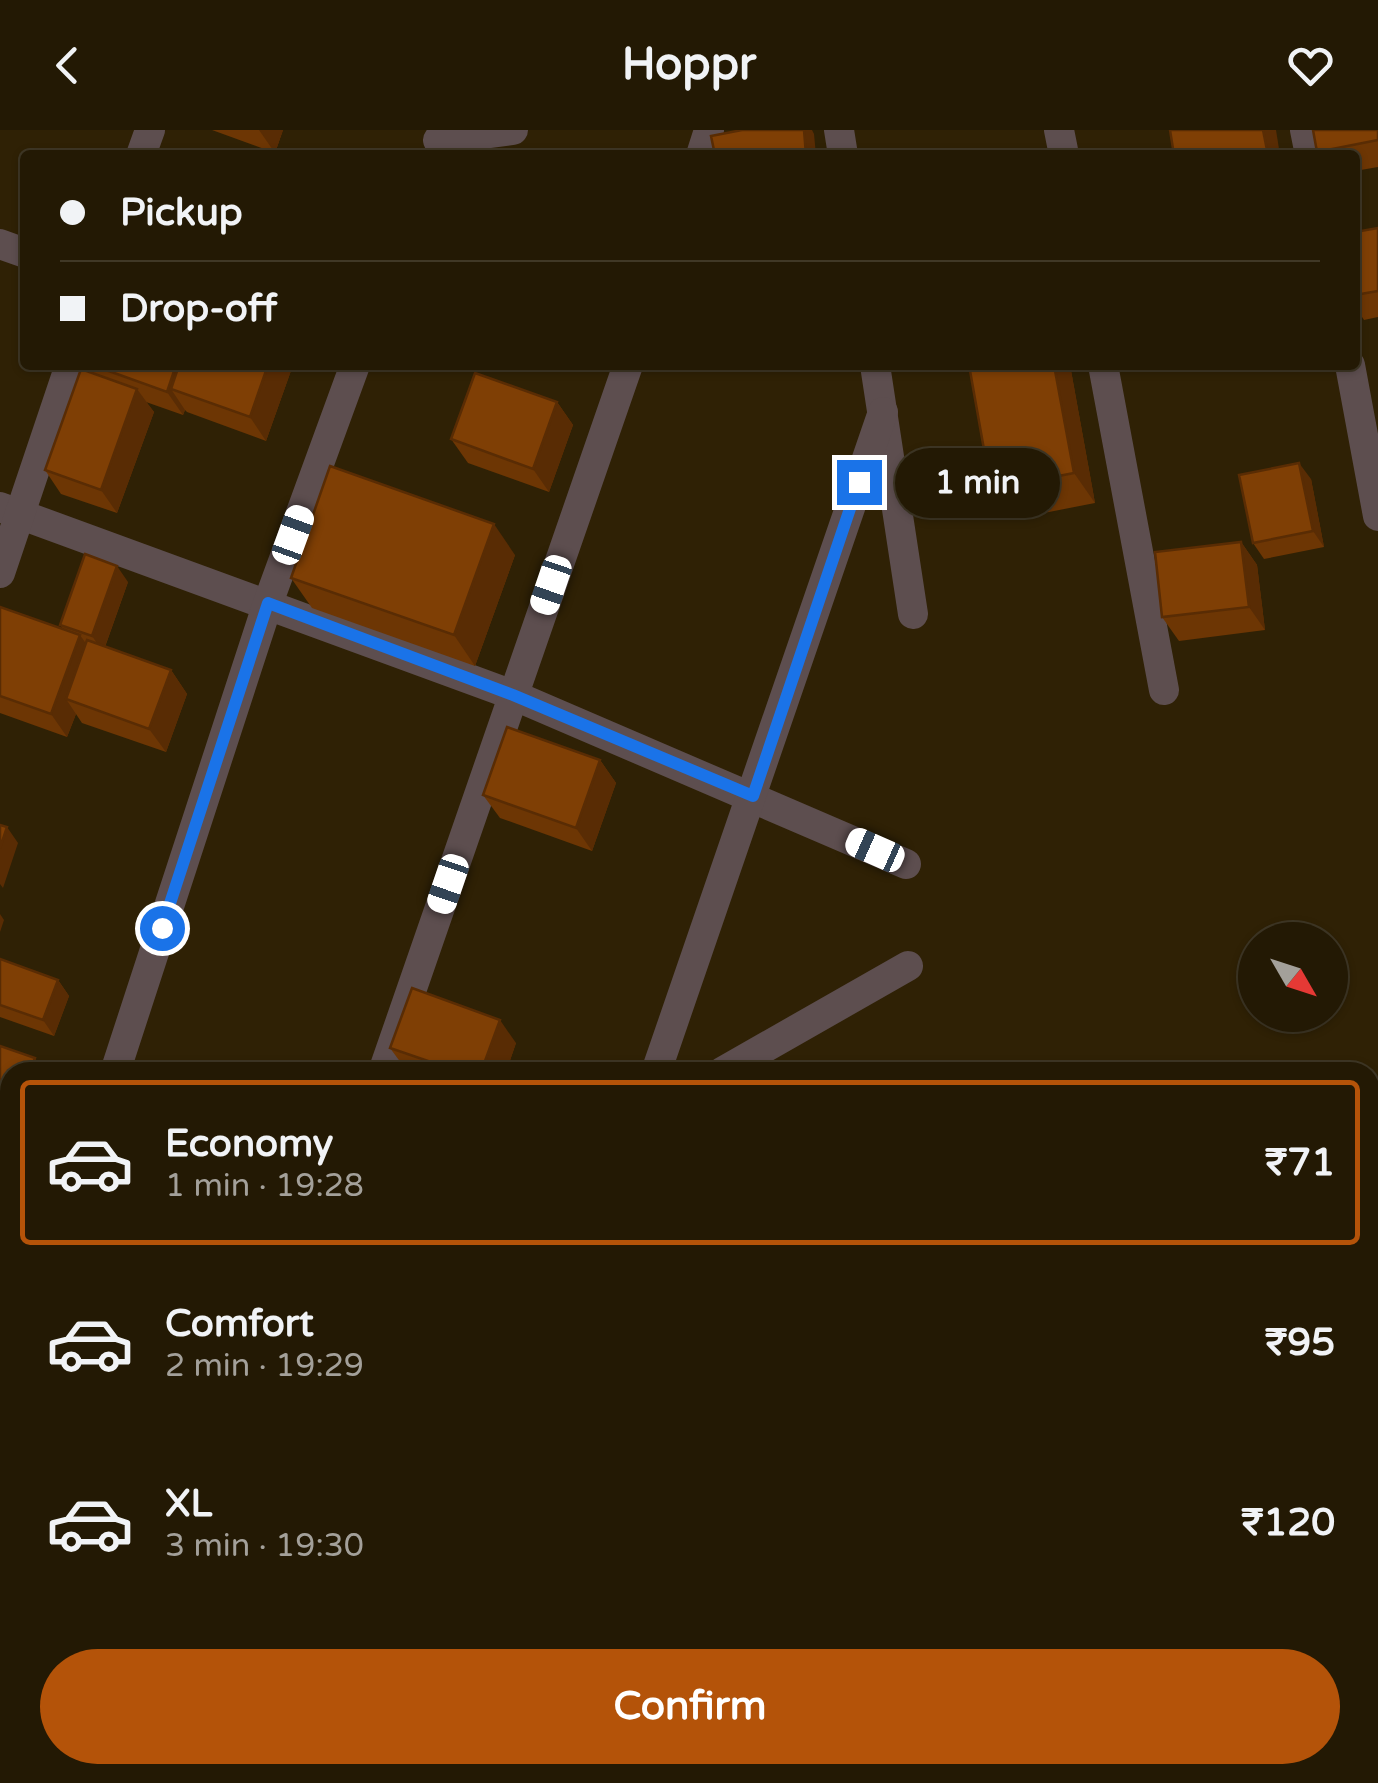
<!DOCTYPE html>
<meta charset="utf-8">
<style>
body{margin:0;font-family:"Varela Round",sans-serif;background:#2b220e;color:#f1f3f6;height:100vh;display:flex;flex-direction:column;font-size:38px;white-space:nowrap}
*{box-sizing:border-box;margin:0}
p{font-size:32px;color:#a3a09a}
.icon{flex:none;width:55px;height:55px;fill:none;stroke:currentColor;stroke-width:2;stroke-linecap:round;stroke-linejoin:round}
.map{position:relative;flex:1;overflow:hidden}
.sheet{position:absolute;left:0px;top:932px;width:1380px;height:722px;display:flex;flex-direction:column;background:#231904;border-radius:30px 30px 0 0;box-shadow:0 2px 8px #0004,0 0 0 2px #403826}
.sheet>*{flex:none}
.top-card{position:absolute;left:20px;top:20px;width:1340px;height:220px;border-radius:10px;box-shadow:0 2px 8px #0004,0 0 0 2px #403826;display:grid;align-content:center;height:220px;padding:0 40px;background:#231904}
.needle{width:65px;rotate:129deg}
.controls{position:absolute;left:1238px;top:792px;display:grid;gap:20px}
.controls a{display:grid;place-items:center;width:110px;height:110px;border-radius:50%;background:#231904;box-shadow:0 2px 8px #0004,0 0 0 2px #403826;font-size:50px}
.end{position:absolute;width:45px;height:45px;margin:-22px;border:12px solid #1a73e8;background:#fff;box-shadow:0 0 0 5px #fff}
.from{border-radius:50%}
.bubble{position:absolute;height:70px;border-radius:35px;background:#231904;box-shadow:0 2px 8px #0004,0 0 0 2px #403826;font-size:32px;font-weight:800;line-height:70px;text-align:center}
.car{position:absolute;width:30px;height:60px;margin:-30px -15px;border-radius:12px;box-shadow:0 0 8px 2px #0007;background:linear-gradient(#fff 24%,#345 0 40%,#fff 0 76%,#345 0 86%,#fff 0)}
.top-card b{display:flex;align-items:center;gap:35px;height:95px;font-size:38px}
.top-card b+b{border-top:2px solid #403826}
.top-card i{width:25px;height:25px;background:#f1f3f6}
ul{padding:18px 0 0;list-style:none}
li{display:flex;align-items:center;gap:30px;height:165px;margin:0 20px 15px;padding:0 20px;border:5px solid transparent;border-radius:10px}
li div{flex:1}
li b{display:block;font-size:38px}
li em{font-style:normal;font-weight:800}
li.current{border-color:#b45309}
li>.icon{width:90px;height:90px;stroke-width:1.5}
.action{display:flex;gap:20px;margin-top:auto;padding:20px 40px}
.action a{flex:1;height:115px;border-radius:60px;background:#b45309;color:#fff;font-size:40px;font-weight:800;line-height:115px;text-align:center}
header{display:flex;justify-content:space-between;align-items:center;height:130px;padding:0 40px;background:#231904;font-size:45px;font-weight:800}
.map>svg:first-child{display:block}
.lines{fill:none;stroke-linecap:round;stroke-linejoin:round}
.street{stroke:#5d4e4f;stroke-width:30}
.wall{fill:#6d3604}
.shaded-wall{fill:#592c04}
.building{fill:#7f3f05;stroke:#592c04;stroke-width:2.5}
.route{stroke:#1a73e8;stroke-width:12}
</style>
<header><svg class="icon" aria-label="back" viewBox="0 0 24 24"><path d="M15 5l-7 7 7 7"/></svg>Hoppr<svg class="icon" aria-label="heart" viewBox="0 0 24 24"><path d="M12 20l-8-8c-3-5 5-10 8-4 3-6 11-1 8 4z"/></svg></header>
<div class="map">
<svg width="1378" height="1653" viewBox="0 0 1378 1653">
<rect width="100%" height="100%" fill="#2f2105"/>
<g class="lines">
<!-- street -->
<g class="street">
<path d="M839,0L843,25"/>
<path d="M1059,0L1064,25"/>
<path d="M1305,0L1310,25"/>
<path d="M438,10L513,0"/>
<path d="M141,25L150,0"/>
<path d="M701,25L709,0"/>
<path d="M0,114L25,123"/>
<path d="M875,235L913,484"/>
<path d="M1103,235L1164,560"/>
<path d="M1350,235L1378,386"/>
<path d="M0,377L513,565L906,734"/>
<path d="M0,443L70,235"/>
<path d="M115,942L268,473L355,235"/>
<path d="M383,942L628,235"/>
<path d="M656,942L883,282"/>
<path d="M722,942L908,836"/>
<path d="M0,1175H10"/>
</g>
</g>
<!-- wall -->
<g class="wall">
<path d="M212,0H283L275,23Z"/>
<path d="M1378,0V37L1355,41V25H1319L1317,22Z"/>
<path d="M1378,98V187L1364,190L1355,176V102Z"/>
<path d="M85,235H293L266,311L187,282L185,280L183,285L146,272L154,282L117,383L61,364L45,340L91,243Z"/>
<path d="M434,235H453L451,241Z"/>
<path d="M969,235H1070L1095,373L1013,389L991,359Z"/>
<path d="M557,272L573,295L549,362L468,333L451,309Z"/>
<path d="M1311,349L1324,417L1264,429L1253,413Z"/>
<path d="M1241,412L1257,435L1265,500L1179,511L1162,487Z"/>
<path d="M515,425L475,536L312,478L291,448Z"/>
<path d="M128,452L105,517L171,540L187,564L166,622L82,593L76,584L67,607L0,583V477L63,499L60,495Z"/>
<path d="M600,630L616,653L592,721L500,688L483,665Z"/>
<path d="M0,829L58,850L69,866L54,906L0,887Z"/>
<path d="M516,913L506,942H410L407,941L390,918Z"/>
<path d="M0,916L10,942V1012L0,1009Z"/>
</g>
<!-- shaded-wall -->
<g class="shaded-wall">
<path d="M259,0H283L275,23Z"/>
<path d="M804,0H812L814,4L816,25H806Z"/>
<path d="M1263,0H1276L1280,25H1268Z"/>
<path d="M176,235H201L171,259L185,280L183,285L167,262Z"/>
<path d="M268,235H293L266,311L250,287Z"/>
<path d="M1054,235H1070L1095,373L1074,343Z"/>
<path d="M137,259L154,282L117,383L101,360Z"/>
<path d="M557,272L573,295L549,362L533,339Z"/>
<path d="M1299,333L1311,349L1324,417L1313,401Z"/>
<path d="M494,394L515,425L475,536L454,505Z"/>
<path d="M1241,412L1257,435L1265,500L1249,477Z"/>
<path d="M117,436L128,452L103,522L92,506Z"/>
<path d="M80,505L96,528L66,569L76,584L67,607L51,584Z"/>
<path d="M171,540L187,564L166,622L149,599Z"/>
<path d="M600,630L616,653L592,721L576,698Z"/>
<path d="M7,697L18,713L3,758L0,754V718Z"/>
<path d="M0,784L4,790L0,802Z"/>
<path d="M58,850L69,866L54,906L43,890Z"/>
<path d="M500,890L516,913L506,942H481Z"/>
<path d="M35,928L45,942H29Z"/>
</g>
<!-- building -->
<g class="building">
<path d="M742,0H804L806,25H715L711,6Z"/>
<path d="M1170,0H1263L1268,25H1174Z"/>
<path d="M1313,0H1378V10L1317,22Z"/>
<path d="M1029,21V25H1012Z"/>
<path d="M1378,98V161L1355,165V102Z"/>
<path d="M92,235H176L167,262Z"/>
<path d="M179,235H268L250,287L171,259Z"/>
<path d="M969,235H1054L1074,343L991,359Z"/>
<path d="M81,239L137,259L101,360L45,340Z"/>
<path d="M475,243L557,272L533,339L451,309Z"/>
<path d="M1299,333L1313,401L1253,413L1239,345Z"/>
<path d="M330,336L494,394L454,505L291,448Z"/>
<path d="M1241,412L1249,477L1162,487L1155,422Z"/>
<path d="M85,424L117,436L92,506L60,495Z"/>
<path d="M0,477L80,505L51,584L0,566Z"/>
<path d="M87,510L171,540L149,599L66,569Z"/>
<path d="M507,597L600,630L576,698L483,665Z"/>
<path d="M0,695L7,697L0,718Z"/>
<path d="M0,829L58,850L43,890L0,875Z"/>
<path d="M412,858L500,890L481,942H460L390,918Z"/>
<path d="M0,916L35,928L29,942H10V995L0,991Z"/>
</g>
<g class="lines">
<!-- route -->
<path class="route" d="M162,798L268,473L513,565L753,666L859,352"/>
</g>
</svg>
<div class="controls">
<a><svg class="needle" viewBox="-14 -14 28 28"><path d="M0-13l5 13h-10z" fill="#e53935"/><path d="M0 13l5-13h-10z" fill="#a3a09a"/></svg></a>
</div>
<i class="end from" style="left:162px;top:798px"></i>
<i class="end" style="left:859px;top:352px"></i>
<div class="bubble" style="left:895px;top:318px;width:165px">1 min</div>
<i class="car" style="left:293px;top:405px;rotate:20deg"></i>
<i class="car" style="left:551px;top:455px;rotate:199deg"></i>
<i class="car" style="left:875px;top:720px;rotate:294deg"></i>
<i class="car" style="left:448px;top:754px;rotate:199deg"></i>
<div class="top-card">
<b><i class="from"></i>Pickup</b>
<b><i></i>Drop-off</b>
</div>
<section class="sheet">
<ul>
<li class="current"><svg class="icon" aria-label="car" viewBox="0 0 24 24"><path d="M5 17H2v-5l4-1 3-4h7l3 4 3 1v5h-3M9 17h6M6 11h13"/><circle cx="7" cy="17" r="2"/><circle cx="17" cy="17" r="2"/></svg><div><b>Economy</b><p>1 min · 19:28</p></div><em>₹71</em></li>
<li><svg class="icon" aria-label="car" viewBox="0 0 24 24"><path d="M5 17H2v-5l4-1 3-4h7l3 4 3 1v5h-3M9 17h6M6 11h13"/><circle cx="7" cy="17" r="2"/><circle cx="17" cy="17" r="2"/></svg><div><b>Comfort</b><p>2 min · 19:29</p></div><em>₹95</em></li>
<li><svg class="icon" aria-label="car" viewBox="0 0 24 24"><path d="M5 17H2v-5l4-1 3-4h7l3 4 3 1v5h-3M9 17h6M6 11h13"/><circle cx="7" cy="17" r="2"/><circle cx="17" cy="17" r="2"/></svg><div><b>XL</b><p>3 min · 19:30</p></div><em>₹120</em></li>
</ul>
<div class="action"><a>Confirm</a></div>
</section>
</div>
